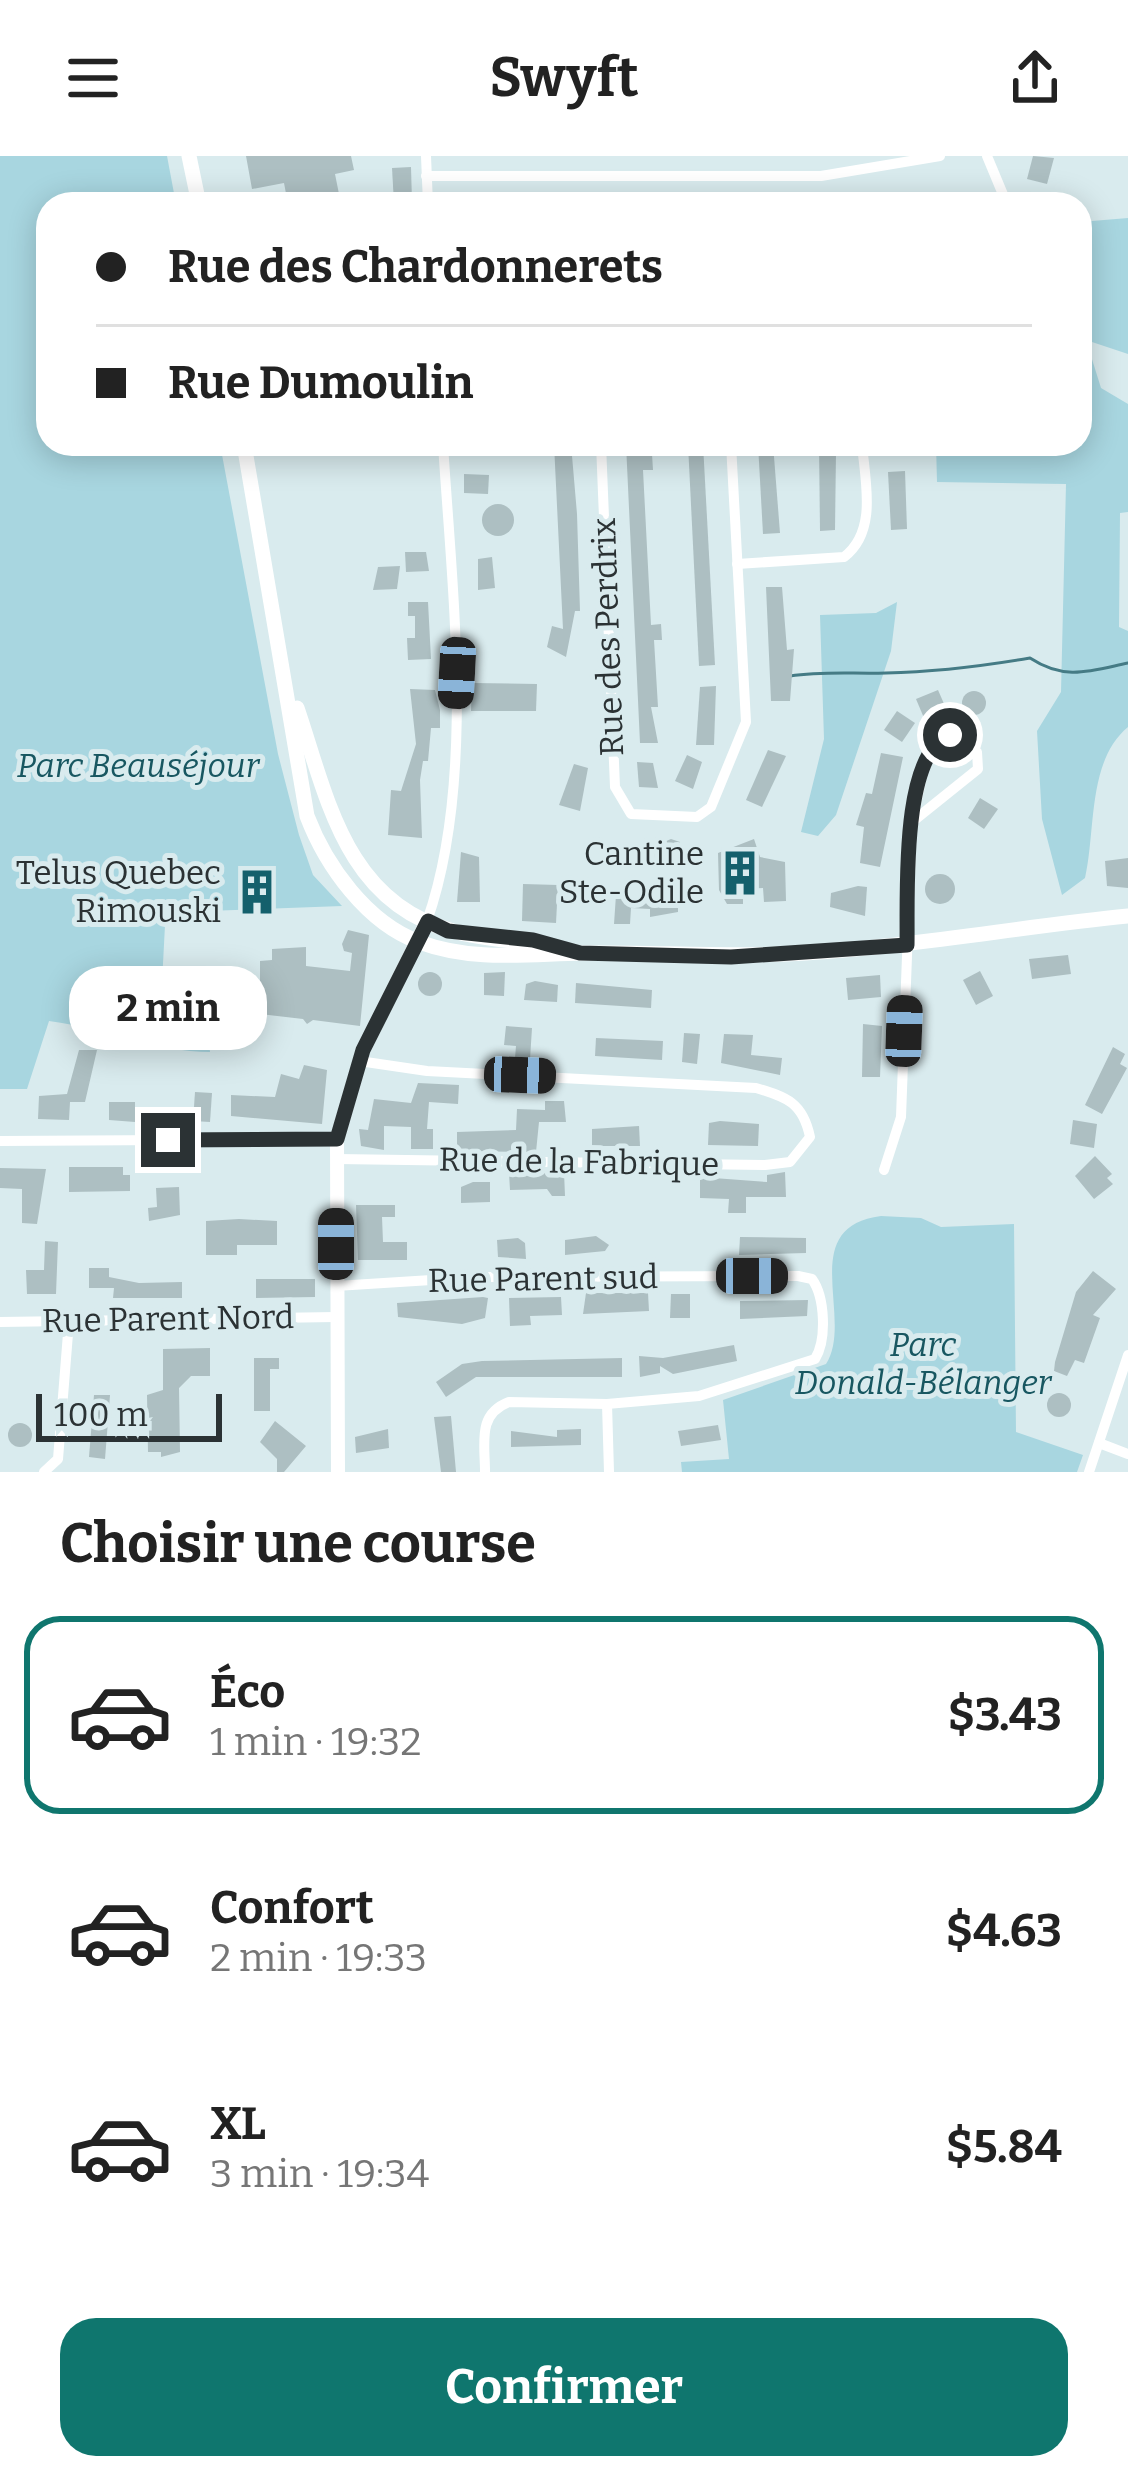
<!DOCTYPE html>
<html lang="fr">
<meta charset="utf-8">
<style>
body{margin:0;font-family:Bitter,serif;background:#f2f2f2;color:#222;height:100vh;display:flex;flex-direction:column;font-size:45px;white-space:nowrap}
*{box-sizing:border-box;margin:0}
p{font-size:39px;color:#767676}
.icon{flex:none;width:66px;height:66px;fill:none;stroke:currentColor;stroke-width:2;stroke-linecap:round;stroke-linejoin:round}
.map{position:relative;height:1316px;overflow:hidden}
.side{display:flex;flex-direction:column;background:#fff;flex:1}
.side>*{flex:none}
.banner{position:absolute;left:36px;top:36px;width:1056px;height:264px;border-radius:36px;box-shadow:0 6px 30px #0003;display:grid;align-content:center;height:264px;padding:0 60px;background:#fff}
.scale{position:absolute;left:36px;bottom:30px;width:186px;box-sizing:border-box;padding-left:12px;border:6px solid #2b3234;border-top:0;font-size:33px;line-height:42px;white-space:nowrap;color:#2b3234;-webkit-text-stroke:9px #d9ebee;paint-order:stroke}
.end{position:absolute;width:54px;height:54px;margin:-27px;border:15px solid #2b3234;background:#fff;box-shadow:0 0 0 6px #fff}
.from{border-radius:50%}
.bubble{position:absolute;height:84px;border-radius:36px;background:#fff;box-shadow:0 6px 30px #0003;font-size:39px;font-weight:700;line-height:84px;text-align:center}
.car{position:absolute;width:36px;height:72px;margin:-36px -18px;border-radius:15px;box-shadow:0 0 9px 3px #0007;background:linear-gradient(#222 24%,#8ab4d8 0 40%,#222 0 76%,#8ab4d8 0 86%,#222 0)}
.banner b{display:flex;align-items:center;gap:42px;height:114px;font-size:45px}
.banner b+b{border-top:3px solid #e0e0e0}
.banner i{width:30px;height:30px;background:#222}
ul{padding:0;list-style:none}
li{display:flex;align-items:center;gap:36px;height:198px;margin:0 24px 18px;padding:0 36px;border:6px solid transparent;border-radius:36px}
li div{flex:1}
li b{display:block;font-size:45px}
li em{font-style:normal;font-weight:700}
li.selected{border-color:#0f766e}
li>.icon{width:108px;height:108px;stroke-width:1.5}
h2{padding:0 60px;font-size:54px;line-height:144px}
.cta{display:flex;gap:24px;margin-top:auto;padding:24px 60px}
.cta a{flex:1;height:138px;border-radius:36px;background:#0f766e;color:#fff;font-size:48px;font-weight:700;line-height:138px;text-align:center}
header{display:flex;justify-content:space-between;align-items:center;height:156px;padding:0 60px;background:#fff;font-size:54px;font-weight:700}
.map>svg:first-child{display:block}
.green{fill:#a8d6e0}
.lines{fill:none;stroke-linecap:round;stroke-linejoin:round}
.stream{stroke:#457b85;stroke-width:3}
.building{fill:#adbfc2}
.minor{stroke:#fff;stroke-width:10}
.tertiary{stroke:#fff;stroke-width:14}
.secondary{stroke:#fff;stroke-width:15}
.route{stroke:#2b3234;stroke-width:15}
.labels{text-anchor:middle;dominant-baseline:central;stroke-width:10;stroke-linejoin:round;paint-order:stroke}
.street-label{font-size:33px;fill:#2b3234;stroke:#d9ebee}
.park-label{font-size:33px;font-style:italic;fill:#185761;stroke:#d9ebee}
.poi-label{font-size:33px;fill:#2b3234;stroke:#d9ebee;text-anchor:end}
</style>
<header><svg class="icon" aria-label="menu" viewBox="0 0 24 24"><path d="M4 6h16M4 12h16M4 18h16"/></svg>Swyft<svg class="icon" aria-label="share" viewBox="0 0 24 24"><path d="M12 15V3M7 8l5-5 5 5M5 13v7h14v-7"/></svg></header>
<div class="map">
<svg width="1128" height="1316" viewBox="0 0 1128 1316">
<rect width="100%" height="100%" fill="#d9ebee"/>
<!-- green -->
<g class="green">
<path d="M0,0H167L176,48H48V288H220L278,598L299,679L313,719L342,750L207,755L199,763L165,769L162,827L179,868L208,879L210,896C157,896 102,872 49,865L27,933H0Z"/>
<path d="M1128,62V198L1086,184L1101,232L1128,248V356L1120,357L1119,471L1128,475V571C1087,605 1096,674 1085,722L1062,739L1042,663L1037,575L1061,536L1066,328L937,326L936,288H1080V66Z"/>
<path d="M897,446L891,495L836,659L818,680L801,676L824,583L820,459L876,457Z"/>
<path d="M881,1060L921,1062L941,1071L1014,1068L1016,1276L1083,1299L1077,1316H682L681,1306L729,1303L723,1244L826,1208C855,1163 795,1071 881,1060Z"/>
</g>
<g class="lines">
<!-- stream -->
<path class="stream" d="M790,520C823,515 853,518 886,517C934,516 983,510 1030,502C1065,525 1090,515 1128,507"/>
</g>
<!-- building -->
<g class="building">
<path d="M246,0H351L354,14L335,18L341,48H288L284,27L252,33Z"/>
<path d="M1033,0L1054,2L1047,28L1027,23Z"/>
<path d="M411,11L412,46L394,47L392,12Z"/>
<path d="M554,288H571L577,358L580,455H575L566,501L547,491L552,470L563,473Z"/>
<path d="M626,288H642V299L652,298L653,314H643L651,469L661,468L662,484H654L658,551H651L658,587H640Z"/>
<path d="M688,288H703L715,509L699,510Z"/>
<path d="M758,288H773L780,377L763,378Z"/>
<path d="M819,288L836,296L835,374L820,375Z"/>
<path d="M905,315L907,373L891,374L888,316Z"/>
<path d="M464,318L489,319L488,338L464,337Z"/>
<circle cx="498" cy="364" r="16"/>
<path d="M405,396H426L429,415L406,416Z"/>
<path d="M492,401L495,432L478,434V403Z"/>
<path d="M400,410L397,433L373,434L378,411Z"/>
<path d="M766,431H782L787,494L794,493L790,545H771Z"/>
<path d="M408,446H428L431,503L408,504L407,482H415V460H408Z"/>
<path d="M472,527L537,528L536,555H471Z"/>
<path d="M716,530L714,589H696L700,531Z"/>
<path d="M410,533L435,534L440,554V572H431L428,605H423L420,624L422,682L388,679L391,634L401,635L416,588Z"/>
<path d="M938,534L945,550L924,562L916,543Z"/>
<circle cx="974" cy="547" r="12"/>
<path d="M897,555L915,567L902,586L884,574Z"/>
<path d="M768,594L786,600L762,651L746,644Z"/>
<path d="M881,597L903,601L880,711L860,707L864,671L856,669L866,637L872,638Z"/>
<path d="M687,599L702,606L693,633L675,625Z"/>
<path d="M637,606L653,607L658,632L639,631Z"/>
<path d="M574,608L588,612L580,655L559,649Z"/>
<path d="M980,642L998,653L984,673L968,662Z"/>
<path d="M671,683L680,686L681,705L650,706L649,695L664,694V686Z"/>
<path d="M754,683L760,701L785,706L786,745L764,746L763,732L743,733V748H727L719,734L718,697Z"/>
<path d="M461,696L479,701L480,746H457Z"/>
<path d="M1128,702V732L1107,730L1105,705Z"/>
<circle cx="940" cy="733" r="15"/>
<path d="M523,728L558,729L556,767L522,765Z"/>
<path d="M858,730L867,731L865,760L830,751L831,737Z"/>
<path d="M616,739H631V744L678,742V756L650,761V753L631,752L630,768H614Z"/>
<path d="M348,774L369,779L360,870L313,864L307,868L303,863L260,858V805L272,804V793L306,791V810L350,815L352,797L344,795L342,788Z"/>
<path d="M1068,799L1071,818L1032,823L1029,803Z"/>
<path d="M980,815L993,840L976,849L963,824Z"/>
<circle cx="430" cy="828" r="12"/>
<path d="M505,816L504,840L484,839V817Z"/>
<path d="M880,819L881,841L848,844L846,822Z"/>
<path d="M535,825L558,829L557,846L524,844L526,828Z"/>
<path d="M576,827L652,834L651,852L575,847Z"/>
<path d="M863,868L882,870L880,921H862Z"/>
<path d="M506,870L532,872L530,903L515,902L516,890L504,889Z"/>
<path d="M684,877L700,878L697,908L682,906Z"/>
<path d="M724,878L753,879L751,899L782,902L780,919L721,907Z"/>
<path d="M596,882L663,885L662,904L595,900Z"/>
<path d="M1113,891L1125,898L1120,908L1127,912L1102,958L1085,949Z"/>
<path d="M79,894H97L85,946H70L69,964L38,963L39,940L67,938Z"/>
<path d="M304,909L327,914L322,968L231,960V939L275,941L281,918L299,923Z"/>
<path d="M418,927L459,929L458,948L429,946L427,973H433V993H411V971L384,970V994L361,990L359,973L368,974L374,943L411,947Z"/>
<path d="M195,936L212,937L210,966L193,965Z"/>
<path d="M545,945H564L566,966H539L536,996L457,995V976L516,974L517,953L545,954Z"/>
<path d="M109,946H135V966L109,964Z"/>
<path d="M1073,964L1097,968L1094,992L1070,988Z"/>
<path d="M720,965L759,968L758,990L708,989L709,967Z"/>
<path d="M639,970L640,990H592V973Z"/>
<path d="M1095,1000L1112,1018L1107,1022L1113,1028L1094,1043L1075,1020Z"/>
<path d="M69,1011H123V1019H130V1035L69,1036Z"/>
<path d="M0,1012L46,1013L37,1068L22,1067V1033L0,1032Z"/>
<path d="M564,1016L565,1040H552L547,1033L510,1034L509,1017Z"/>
<path d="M785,1016L786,1041H746V1057H728L729,1043L700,1042V1021L767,1026V1019Z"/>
<path d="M473,1026H490V1046L461,1047V1031Z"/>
<path d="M179,1031L180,1059L149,1065L148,1052L157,1051L156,1032Z"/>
<path d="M356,1049H395V1061H382L383,1086H407V1104H358Z"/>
<path d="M239,1063L277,1065V1089H237V1099H206V1065Z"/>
<path d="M596,1080L609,1089L605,1095L565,1099V1084Z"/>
<path d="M740,1081L806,1082V1097L739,1099Z"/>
<path d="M518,1082L525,1087L526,1103L498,1101L497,1084Z"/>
<path d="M45,1085L58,1086L56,1138H27L26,1114H44Z"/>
<path d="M89,1112H109V1121L139,1127L182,1126V1142H113L114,1132H89Z"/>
<path d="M1093,1115L1116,1133L1093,1159L1100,1162L1084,1207L1075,1204L1067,1220L1054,1215L1055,1206L1076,1136Z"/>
<path d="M256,1123H315V1141L256,1142Z"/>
<path d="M586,1137H648L649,1155L583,1158Z"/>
<path d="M671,1138H690V1162H670Z"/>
<path d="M483,1141L488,1142L485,1162L462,1168L398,1161L397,1147Z"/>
<path d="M561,1141L562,1159L530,1160L531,1169L510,1170L509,1142Z"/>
<path d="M808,1144L807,1160L740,1163V1145Z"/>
<path d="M734,1189L737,1205L673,1218L660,1210V1217L640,1221L639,1200L663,1202Z"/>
<path d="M210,1192V1220H191L179,1232L180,1296L161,1301V1296H148L147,1239L163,1234V1193Z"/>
<path d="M254,1202H279V1213H270V1255H254Z"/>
<path d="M622,1202V1221H476L446,1241L436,1226L462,1208L482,1205Z"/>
<circle cx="1059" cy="1249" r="12"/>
<path d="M94,1239H110L105,1303L89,1301Z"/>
<path d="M451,1260L456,1316H441L434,1261Z"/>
<path d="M275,1265L306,1290L284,1316H277V1303L260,1286Z"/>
<circle cx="20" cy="1279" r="12"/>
<path d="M718,1269L721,1284L681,1290L678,1275Z"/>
<path d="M388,1273L389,1292L356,1297L355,1281Z"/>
<path d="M581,1273V1289L511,1291V1275L557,1281V1274Z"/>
</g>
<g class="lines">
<!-- minor -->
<g class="minor">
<path d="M426,0L428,48"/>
<path d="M987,0L1007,48"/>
<path d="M426,20H821L940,0"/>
<path d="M601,288L615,631L631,658L697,661L711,651L746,566L731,288"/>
<path d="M737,408L844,401C878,375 865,325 862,288"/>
<path d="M427,765C476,626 452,434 443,288"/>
<path d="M0,985L337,983"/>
<path d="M337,1003L765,1009L790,1006L810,981C803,947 787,941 756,932L427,915L359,905"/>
<path d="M884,1014L901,961L912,666L978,613L977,596L949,579L927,597L912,666"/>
<path d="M336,1130L479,1121L798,1120L812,1123C825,1141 827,1184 815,1203L699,1240L607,1248L509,1246C477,1258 485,1287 485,1316"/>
<path d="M0,1166L336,1161"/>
<path d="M607,1248L609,1316"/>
<path d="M1099,1287L1128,1298"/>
<path d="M44,1316L58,1303L69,1165"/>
<path d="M1089,1316L1128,1199"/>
</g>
<!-- tertiary -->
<path class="tertiary" d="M338,1316L337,983L363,894L427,765"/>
<!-- secondary -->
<g class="secondary">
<path d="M189,0L199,48"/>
<path d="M244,288L307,660C326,710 367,767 419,786C473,806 527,798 582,797C661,796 740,802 819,796C923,789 1025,770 1128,760"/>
<path d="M297,552C327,640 345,747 453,775C492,786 532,784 571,795"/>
</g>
</g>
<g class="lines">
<!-- route -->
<path class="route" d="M168,984L337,983L363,894L428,765L448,775L533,784L580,797L731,801L907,789C908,742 900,597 950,579"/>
</g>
<!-- icons -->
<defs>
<g id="building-bare" transform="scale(3.6)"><path d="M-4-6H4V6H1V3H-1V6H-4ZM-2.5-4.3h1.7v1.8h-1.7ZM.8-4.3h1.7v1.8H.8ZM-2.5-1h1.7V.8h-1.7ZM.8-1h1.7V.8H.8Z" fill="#14606c" stroke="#d9ebee" stroke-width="2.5" paint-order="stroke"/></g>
</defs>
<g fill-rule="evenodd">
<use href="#building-bare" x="740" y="717"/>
<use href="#building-bare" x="257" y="736"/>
</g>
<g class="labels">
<!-- street labels -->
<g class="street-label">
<text transform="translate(608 481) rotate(-92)">Rue des Perdrix</text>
<text transform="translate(579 1006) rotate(1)">Rue de la Fabrique</text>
<text transform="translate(543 1123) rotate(-1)">Rue Parent sud</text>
<text transform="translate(168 1163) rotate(-1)">Rue Parent Nord</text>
</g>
<!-- park labels -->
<g class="park-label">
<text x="138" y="610">Parc Beauséjour</text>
<text x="923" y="1189">Parc<tspan x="923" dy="38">Donald-Bélanger</tspan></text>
</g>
<!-- poi labels -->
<g class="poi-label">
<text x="704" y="698">Cantine<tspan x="704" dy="38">Ste-Odile</tspan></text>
<text x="221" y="717">Telus Quebec<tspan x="221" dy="38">Rimouski</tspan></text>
</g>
</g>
</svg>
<div class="scale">100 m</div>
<i class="end from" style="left:950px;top:579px"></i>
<i class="end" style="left:168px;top:984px"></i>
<div class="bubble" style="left:69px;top:810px;width:198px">2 min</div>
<i class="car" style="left:457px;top:517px;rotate:183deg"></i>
<i class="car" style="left:904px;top:875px;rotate:2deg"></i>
<i class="car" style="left:520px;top:919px;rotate:92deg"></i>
<i class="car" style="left:336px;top:1088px;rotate:0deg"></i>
<i class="car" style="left:752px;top:1120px;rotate:90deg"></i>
<div class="banner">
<b><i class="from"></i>Rue des Chardonnerets</b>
<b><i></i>Rue Dumoulin</b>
</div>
</div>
<section class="side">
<h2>Choisir une course</h2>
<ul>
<li class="selected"><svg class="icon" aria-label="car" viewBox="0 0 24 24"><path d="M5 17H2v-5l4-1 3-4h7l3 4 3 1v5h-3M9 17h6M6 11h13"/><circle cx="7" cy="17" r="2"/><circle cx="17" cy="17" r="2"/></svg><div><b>Éco</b><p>1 min · 19:32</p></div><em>$3.43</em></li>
<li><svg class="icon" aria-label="car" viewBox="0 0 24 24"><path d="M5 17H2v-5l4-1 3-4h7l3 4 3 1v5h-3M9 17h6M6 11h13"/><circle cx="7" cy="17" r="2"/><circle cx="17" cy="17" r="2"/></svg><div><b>Confort</b><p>2 min · 19:33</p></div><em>$4.63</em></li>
<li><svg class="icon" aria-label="car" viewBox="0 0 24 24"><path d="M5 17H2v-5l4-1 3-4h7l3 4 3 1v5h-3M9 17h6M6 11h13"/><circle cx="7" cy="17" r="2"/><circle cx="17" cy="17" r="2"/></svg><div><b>XL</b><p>3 min · 19:34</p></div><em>$5.84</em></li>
</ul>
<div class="cta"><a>Confirmer</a></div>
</section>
